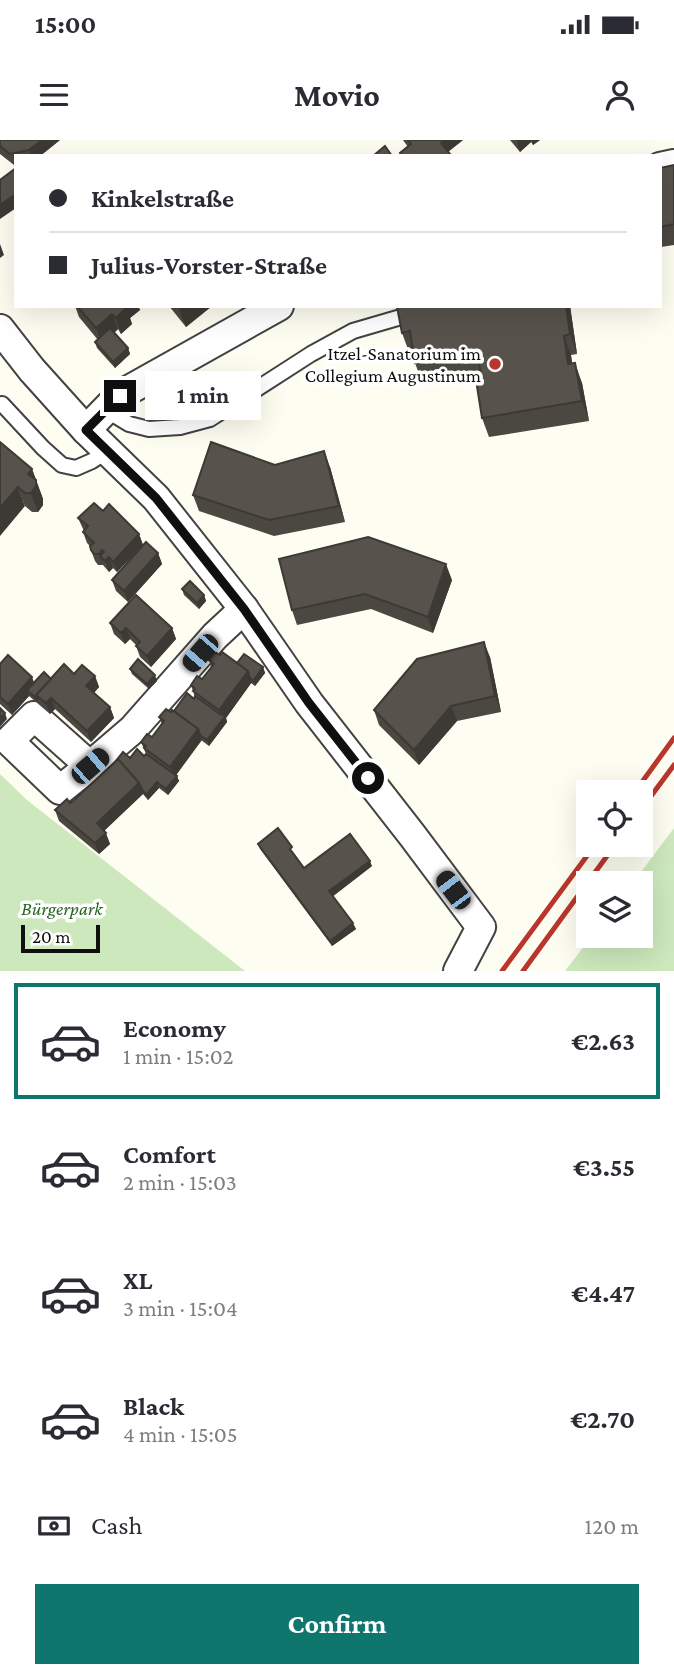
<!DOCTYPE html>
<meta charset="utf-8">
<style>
body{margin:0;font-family:"Crimson Pro",serif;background:#f7f7f7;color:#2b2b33;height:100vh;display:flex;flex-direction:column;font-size:26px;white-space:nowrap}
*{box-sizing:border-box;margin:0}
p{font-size:23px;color:#7c7c81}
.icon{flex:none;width:38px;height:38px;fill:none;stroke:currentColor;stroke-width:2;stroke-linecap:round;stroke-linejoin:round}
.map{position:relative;height:831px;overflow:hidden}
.details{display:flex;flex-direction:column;background:#fff;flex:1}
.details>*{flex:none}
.banner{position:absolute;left:14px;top:14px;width:648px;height:154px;border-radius:0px;box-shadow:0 7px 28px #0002;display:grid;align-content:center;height:154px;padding:0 35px;background:#fff}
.controls{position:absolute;left:576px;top:640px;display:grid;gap:14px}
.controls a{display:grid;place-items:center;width:77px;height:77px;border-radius:0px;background:#fff;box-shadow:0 7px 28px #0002;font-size:35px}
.scale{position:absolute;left:21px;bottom:18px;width:79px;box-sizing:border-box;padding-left:7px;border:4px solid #0f0f0f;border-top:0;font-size:19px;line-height:24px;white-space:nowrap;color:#0f0f0f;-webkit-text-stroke:5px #fff;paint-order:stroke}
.end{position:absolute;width:32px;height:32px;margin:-16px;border:9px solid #0f0f0f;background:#fff;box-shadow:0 0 0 4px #fff}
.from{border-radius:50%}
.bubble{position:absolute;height:49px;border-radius:0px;background:#fff;box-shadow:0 7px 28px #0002;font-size:23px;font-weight:700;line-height:49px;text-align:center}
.car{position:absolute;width:21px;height:42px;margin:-21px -10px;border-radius:9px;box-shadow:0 0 5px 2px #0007;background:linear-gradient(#222 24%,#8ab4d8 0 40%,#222 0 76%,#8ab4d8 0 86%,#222 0)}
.banner b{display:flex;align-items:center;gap:24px;height:66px;font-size:26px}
.banner b+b{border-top:2px solid #e1e1e2}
.banner i{width:18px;height:18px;background:#2b2b33}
ul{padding:12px 0 0;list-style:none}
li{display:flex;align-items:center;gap:21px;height:116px;margin:0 14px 10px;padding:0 21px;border:4px solid transparent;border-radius:0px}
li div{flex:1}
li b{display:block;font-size:26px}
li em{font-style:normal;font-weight:700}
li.selected{border-color:#0f766e}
li>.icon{width:63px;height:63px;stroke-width:1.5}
.pay{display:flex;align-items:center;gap:18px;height:77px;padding:0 35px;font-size:26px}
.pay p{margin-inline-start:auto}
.primary-button{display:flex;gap:14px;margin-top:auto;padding:14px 35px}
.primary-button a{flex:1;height:80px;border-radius:0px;background:#0f766e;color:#fff;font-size:28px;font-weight:700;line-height:80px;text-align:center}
.status{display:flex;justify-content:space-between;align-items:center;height:49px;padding:0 35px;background:#fff;direction:ltr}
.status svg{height:19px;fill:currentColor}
header{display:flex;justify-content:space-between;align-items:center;height:91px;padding:0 35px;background:#fff;font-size:32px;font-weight:700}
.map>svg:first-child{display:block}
.green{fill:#cde8bc}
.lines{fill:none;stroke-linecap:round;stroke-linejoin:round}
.service-casing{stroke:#424242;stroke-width:18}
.minor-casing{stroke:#424242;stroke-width:32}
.service{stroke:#fff;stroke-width:14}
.minor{stroke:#fff;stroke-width:28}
.rail{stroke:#ba362c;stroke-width:5}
.wall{fill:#4b4741}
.shaded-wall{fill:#3d3935}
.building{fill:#57524c;stroke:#3d3935;stroke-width:2}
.route{stroke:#0f0f0f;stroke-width:9}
.poi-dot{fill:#ba362c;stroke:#fff;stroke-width:2.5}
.labels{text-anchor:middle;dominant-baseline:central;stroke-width:7;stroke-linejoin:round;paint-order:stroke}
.poi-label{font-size:19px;fill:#0f0f0f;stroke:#fff;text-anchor:end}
.park-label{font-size:19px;font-style:italic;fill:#276521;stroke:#fff}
</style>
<div class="status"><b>15:00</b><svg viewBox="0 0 49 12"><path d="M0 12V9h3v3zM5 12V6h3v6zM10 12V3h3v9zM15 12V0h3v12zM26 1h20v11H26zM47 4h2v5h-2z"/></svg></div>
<header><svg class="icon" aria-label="menu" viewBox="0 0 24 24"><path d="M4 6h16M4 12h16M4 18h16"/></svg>Movio<svg class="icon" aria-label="person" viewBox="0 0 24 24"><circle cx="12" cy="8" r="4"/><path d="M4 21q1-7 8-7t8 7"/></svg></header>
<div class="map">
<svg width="674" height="831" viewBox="0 0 674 831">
<rect width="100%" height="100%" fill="#fefdf1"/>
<!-- green -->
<g class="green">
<path d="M0,634L27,660L245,831H0Z"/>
<path d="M674,688V831H565L592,796H640V744H632Z"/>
</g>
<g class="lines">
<!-- service casing -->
<g class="service-casing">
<g id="service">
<path d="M2,264L43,308L62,325L76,328L92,321L107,311"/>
<path d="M106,270L129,284L149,289L180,287L210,279L311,214L353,191L425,170L453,166"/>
</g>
</g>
<!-- minor casing -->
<g class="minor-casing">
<g id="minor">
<path d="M660,27L674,24"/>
<path d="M0,189L32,230L86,290L156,358L244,469L309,563L412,695L481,787L458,831"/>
<path d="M86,290L120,255L279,166"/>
<path d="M90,626L60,650L9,601L34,576L90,626L132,590L215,496L244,469"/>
</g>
</g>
<!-- service -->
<use href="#service" class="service"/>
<!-- minor -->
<use href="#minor" class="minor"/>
<!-- rail -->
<g class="rail">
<path d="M634,653L674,598"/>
<path d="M640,671L674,625"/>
<path d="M502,831L595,705"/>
<path d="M523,831L615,705"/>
</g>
</g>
<!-- wall -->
<g class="wall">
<path d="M0,0H60L40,16H16V25H14L0,14Z"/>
<path d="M403,0H463L448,12L450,16H401L400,13L408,7Z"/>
<path d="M510,0H540L533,5L531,2L520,12Z"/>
<path d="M674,25V105L661,107L660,103V28Z"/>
<path d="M75,166H138L140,170L130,178L132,184L121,194L118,189L114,193L128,208L130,214L115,228L97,208L95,202L98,200L79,177Z"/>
<path d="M169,166H212L186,187Z"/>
<path d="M570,166L577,214L571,215L572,224L582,243L589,281L489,297L482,278L481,233L422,242L415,223L413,211L409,212L402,193Z"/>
<path d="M0,302L32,329L43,359V365L38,372H32L25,366Z"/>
<path d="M275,325L330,327L345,382L274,396L199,371L193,355Z"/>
<path d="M103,371L139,394L143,405L117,432L113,428L109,432L103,425H98L95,421L91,410L90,406L87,403L83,392L84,391L78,378Z"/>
<path d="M158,413L162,424L128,462L116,451L112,440Z"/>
<path d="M279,419L452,440L433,493L371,469L297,485L292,470Z"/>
<path d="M182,449L204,455L206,461L199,469L184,455Z"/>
<path d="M110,483L172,488L176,499L151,527L140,517L136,506H137L130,499L125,504L114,494Z"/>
<path d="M220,515L237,523L263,527L265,533L255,546L251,543L226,578L227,582L209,606L201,600L176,635L179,641L168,655L159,648L148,660L143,654L104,690L110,704L99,714L59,681L55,670L70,663L130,618L144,616L146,614L141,602L152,597L162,584L159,577L174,571L194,559L195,557L191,545L202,539L211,527L209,520Z"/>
<path d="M490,517L501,572L457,581L419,625L379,585L374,570Z"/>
<path d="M0,524L34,542L74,534L95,536L99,547L94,553L110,567L114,578L91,602L55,569L50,574L29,556L12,575L0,564Z"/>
<path d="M130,529L157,541L149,549L132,534Z"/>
<path d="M258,704L294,713L293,714L304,728L372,726L333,756L356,789L332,806L260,709Z"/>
</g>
<!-- shaded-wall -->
<g class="shaded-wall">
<path d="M42,0H60L40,16H31L29,10Z"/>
<path d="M446,0H463L445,14L441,3Z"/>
<path d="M517,0H531V2L520,12Z"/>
<path d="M532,0H540L533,5Z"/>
<path d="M16,54V68L0,79V65Z"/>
<path d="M0,104L4,115L0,118Z"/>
<path d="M124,166H138L140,170L130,178L132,184L121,194L116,178Z"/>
<path d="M178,166H212L186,187Z"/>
<path d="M566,166H570L577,214L570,194Z"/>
<path d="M112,174L118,189L102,204L96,188Z"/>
<path d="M564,196L571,215L575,244L568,224Z"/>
<path d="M128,208L130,214L115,228L113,222Z"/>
<path d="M575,223L582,243L589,281L582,261Z"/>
<path d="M324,311L330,327L345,382L339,366Z"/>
<path d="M32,329L43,359V365L38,372L31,353L28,334Z"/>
<path d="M18,347L25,366L0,396V368Z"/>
<path d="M139,394L143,405L117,432L113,422Z"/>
<path d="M102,410L106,421L109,417L113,428L109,432L105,421L100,416L103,425L99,414Z"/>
<path d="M158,413L162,424L128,462L124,451Z"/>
<path d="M446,424L452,440L433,493L428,477Z"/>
<path d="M204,455L206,461L199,469L197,463Z"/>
<path d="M126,488L130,499L125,504L121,493Z"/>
<path d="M172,488L176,499L151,527L147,516Z"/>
<path d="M484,502L490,517L501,572L495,556Z"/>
<path d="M263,527L265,533L255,546L253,541Z"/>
<path d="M248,531L252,542L226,578L227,582L209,606L207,600L222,580L219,570Z"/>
<path d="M155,535L157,541L149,549L147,544Z"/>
<path d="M95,536L99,547L90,557L86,546Z"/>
<path d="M32,537L36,548L27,550L29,556L12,575L8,564Z"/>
<path d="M51,558L55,569L50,574L46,563Z"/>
<path d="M451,566L457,581L419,625L414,610Z"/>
<path d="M110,567L114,578L91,602L87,591Z"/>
<path d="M5,573L7,579L0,587V579Z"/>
<path d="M198,589L202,600L174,638L170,627Z"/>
<path d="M177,636L179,641L168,655L166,649Z"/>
<path d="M157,642L159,648L148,660L146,655Z"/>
<path d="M139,643L143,654L101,694L97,683Z"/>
<path d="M106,693L110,704L99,714L95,703Z"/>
<path d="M370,721L372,726L332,757L329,751Z"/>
<path d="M353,783L356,789L332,806L330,801Z"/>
</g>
<!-- building -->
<g class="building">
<path d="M0,0H42L29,10L10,14L0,6Z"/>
<path d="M408,0H446L441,3L450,14L447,16H402L400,13L411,4Z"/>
<path d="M385,6L392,16H373Z"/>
<path d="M674,25V84L660,87V28Z"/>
<path d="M16,28V54L0,65V40Z"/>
<path d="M77,166H125L126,168L116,178L112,174L96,188Z"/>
<path d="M400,166H566L570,194L564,196L568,224L575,223L582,261L482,278L476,240L482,239L477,213L415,223L410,191L402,193L397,167Z"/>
<path d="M110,188L128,208L113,222L95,202Z"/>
<path d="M0,302L32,329L28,334L36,340V346L31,353H25L18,347L0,368Z"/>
<path d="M211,302L275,325L324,311L339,366L269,380L193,355Z"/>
<path d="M94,363L103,371L109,364L139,394L113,422L109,417L105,421L100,416L104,412L102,410L99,414H94L91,410L90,406L94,403L83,392L88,386L78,378Z"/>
<path d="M368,397L446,424L428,477L365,454L292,470L279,419Z"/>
<path d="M146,402L158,413L124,451L112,440Z"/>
<path d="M190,441L204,455L197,463L182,449Z"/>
<path d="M136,455L172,488L147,516L136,506L140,502L126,488L121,493L110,483Z"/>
<path d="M484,502L495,556L451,566L414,610L374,570L417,519Z"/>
<path d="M215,512L220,515L222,512L248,531L219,570L193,551L195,549L191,545L197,536L202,539L214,524L209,520Z"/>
<path d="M244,514L263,527L253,541L250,538L248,531L237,523Z"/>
<path d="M8,515L32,537L8,564L0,557V524Z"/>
<path d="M138,519L155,535L147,544L130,529Z"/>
<path d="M64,524L74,534L82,525L95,536L86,546L110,567L87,591L51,558L46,563L36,555Z"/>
<path d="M44,532L51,539L36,555L38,560L27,550Z"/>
<path d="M187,553L194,559L195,556L221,575L222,574L225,576L207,600L200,595L198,589L174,571Z"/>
<path d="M0,568L5,573L0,579Z"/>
<path d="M166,569L171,572L172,570L198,589L170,627L144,608L146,606L141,602L147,594L152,597L164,581L159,577Z"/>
<path d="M137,609L144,616L146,614L177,636L166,649L157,642L146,655L142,649L139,643L118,619L115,622L123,612L130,618Z"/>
<path d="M118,619L139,643L97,683L106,693L95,703L55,670L67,659L70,663L72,662Z"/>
<path d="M278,688L292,707L290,709L304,728L350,694L370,721L329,751L353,783L330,801L258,704Z"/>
</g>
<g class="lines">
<!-- route -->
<path class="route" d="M120,256L86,290L156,358L244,469L309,563L368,638"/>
</g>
<!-- markers -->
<circle class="poi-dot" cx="495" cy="224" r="7"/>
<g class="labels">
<!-- poi labels -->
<g class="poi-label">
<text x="481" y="213">Itzel-Sanatorium im<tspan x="481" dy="22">Collegium Augustinum</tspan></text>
</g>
<!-- park labels -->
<g class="park-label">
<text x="62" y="768">Bürgerpark</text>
</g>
</g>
</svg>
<div class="controls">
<a><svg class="icon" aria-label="locate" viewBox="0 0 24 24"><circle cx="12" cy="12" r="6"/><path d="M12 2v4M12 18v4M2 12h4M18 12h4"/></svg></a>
<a><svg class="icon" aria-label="layers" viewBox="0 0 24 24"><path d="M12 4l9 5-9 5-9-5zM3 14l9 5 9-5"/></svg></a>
</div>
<div class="scale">20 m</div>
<i class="end from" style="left:368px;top:638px"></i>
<i class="end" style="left:120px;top:256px"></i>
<div class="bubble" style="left:145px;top:231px;width:116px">1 min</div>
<i class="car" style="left:200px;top:513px;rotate:221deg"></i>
<i class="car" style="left:90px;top:626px;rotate:49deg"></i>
<i class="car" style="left:453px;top:750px;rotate:323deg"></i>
<div class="banner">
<b><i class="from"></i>Kinkelstraße</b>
<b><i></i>Julius-Vorster-Straße</b>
</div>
</div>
<section class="details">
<ul>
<li class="selected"><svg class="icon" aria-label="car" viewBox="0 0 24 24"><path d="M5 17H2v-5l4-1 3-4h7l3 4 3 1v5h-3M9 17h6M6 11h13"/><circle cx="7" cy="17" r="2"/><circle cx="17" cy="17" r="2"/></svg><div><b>Economy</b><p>1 min · 15:02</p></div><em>€2.63</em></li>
<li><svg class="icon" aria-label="car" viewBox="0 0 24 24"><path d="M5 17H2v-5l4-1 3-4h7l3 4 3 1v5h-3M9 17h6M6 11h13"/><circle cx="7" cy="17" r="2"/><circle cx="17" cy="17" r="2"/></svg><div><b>Comfort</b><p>2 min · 15:03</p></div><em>€3.55</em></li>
<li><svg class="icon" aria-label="car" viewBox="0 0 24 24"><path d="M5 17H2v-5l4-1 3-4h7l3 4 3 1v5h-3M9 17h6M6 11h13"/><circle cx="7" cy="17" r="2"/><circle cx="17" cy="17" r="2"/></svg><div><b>XL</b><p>3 min · 15:04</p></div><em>€4.47</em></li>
<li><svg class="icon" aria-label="car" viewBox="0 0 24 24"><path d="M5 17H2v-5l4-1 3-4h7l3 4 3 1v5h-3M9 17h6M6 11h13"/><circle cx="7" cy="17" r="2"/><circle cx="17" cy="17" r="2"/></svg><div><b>Black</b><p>4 min · 15:05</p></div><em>€2.70</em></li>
</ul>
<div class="pay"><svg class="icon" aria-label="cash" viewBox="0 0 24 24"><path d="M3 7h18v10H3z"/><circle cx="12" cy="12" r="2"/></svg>Cash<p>120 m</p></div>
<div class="primary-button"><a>Confirm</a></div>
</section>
